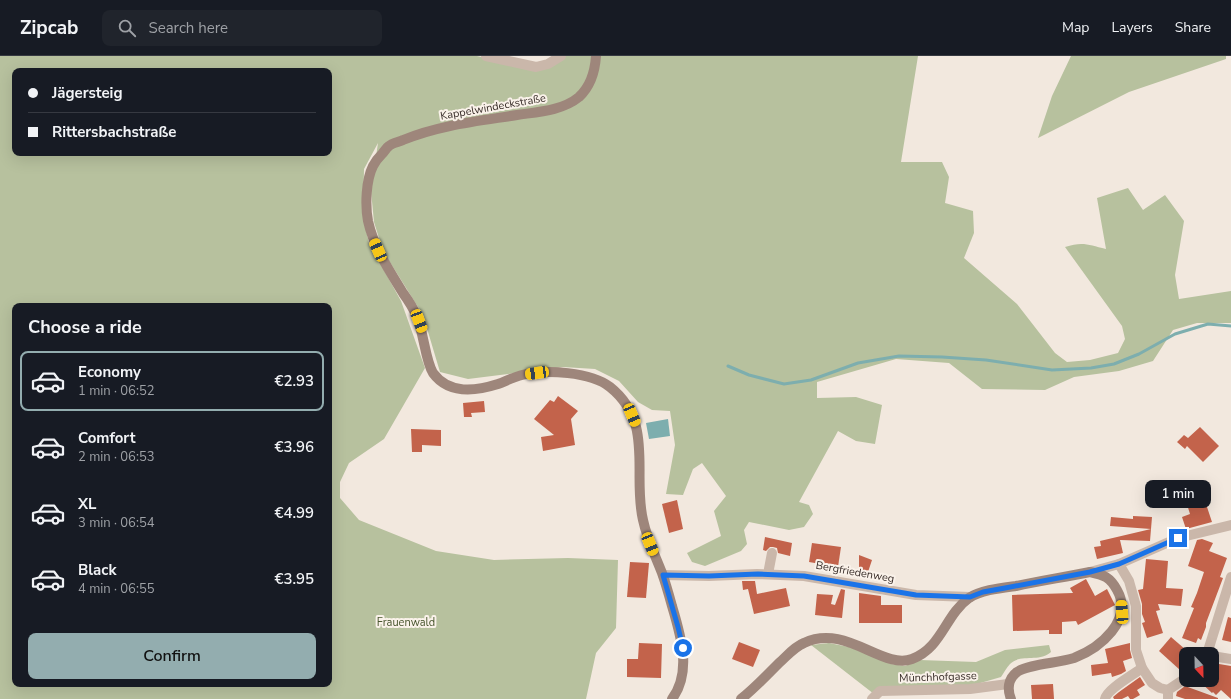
<!DOCTYPE html>
<meta charset="utf-8">
<style>
body{margin:0;font-family:"Nunito Sans",sans-serif;background:#20242c;color:#f1f3f6;height:100vh;display:flex;flex-direction:column;font-size:15px;white-space:nowrap}
*{box-sizing:border-box;margin:0}
p{font-size:13px;color:#9ea1a6}
.icon{flex:none;width:22px;height:22px;fill:none;stroke:currentColor;stroke-width:2;stroke-linecap:round;stroke-linejoin:round}
.map{position:relative;flex:1;overflow:hidden}
.details{position:absolute;left:12px;top:247px;width:320px;height:384px;display:flex;flex-direction:column;background:#171b24;border-radius:8px;box-shadow:0 4px 16px #0002}
.details>*{flex:none}
.top-card{position:absolute;left:12px;top:12px;width:320px;height:88px;border-radius:8px;box-shadow:0 4px 16px #0002;display:grid;align-content:center;height:88px;padding:0 16px;background:#171b24}
.needle{width:26px;rotate:158deg}
.fabs{position:absolute;left:1179px;top:591px;display:grid;gap:8px}
.fabs a{display:grid;place-items:center;width:40px;height:40px;border-radius:8px;background:#171b24;box-shadow:0 4px 16px #0002;font-size:20px}
.end{position:absolute;width:18px;height:18px;margin:-9px;border:5px solid #1a73e8;background:#fff;box-shadow:0 0 0 2px #fff}
.from{border-radius:50%}
.bubble{position:absolute;height:28px;border-radius:8px;background:#171b24;box-shadow:0 4px 16px #0002;font-size:13px;font-weight:600;line-height:28px;text-align:center}
.car{position:absolute;width:12px;height:24px;margin:-12px -6px;border-radius:5px;box-shadow:0 0 3px 1px #0007;background:linear-gradient(#f5c518 24%,#345 0 40%,#f5c518 0 76%,#345 0 86%,#f5c518 0)}
.top-card b{display:flex;align-items:center;gap:14px;height:38px;font-size:15px}
.top-card b+b{border-top:1px solid #363941}
.top-card i{width:10px;height:10px;background:#f1f3f6}
ul{padding:0;list-style:none}
li{display:flex;align-items:center;gap:12px;height:60px;margin:0 8px 6px;padding:0 8px;border:2px solid transparent;border-radius:8px}
li div{flex:1}
li b{display:block;font-size:15px}
li em{font-style:normal;font-weight:600}
li.on{border-color:#93adaf}
li>.icon{width:36px;height:36px;stroke-width:1.5}
h2{padding:0 16px;font-size:18px;line-height:48px}
.cta{display:flex;gap:8px;margin-top:auto;padding:8px 16px}
.cta a{flex:1;height:46px;border-radius:8px;background:#93adaf;color:#111;font-size:16px;font-weight:600;line-height:46px;text-align:center}
header{display:flex;align-items:center;gap:24px;box-sizing:border-box;height:56px;padding:0 20px;background:#171b24;border-bottom:1px solid #363941}
header strong{font-size:19px}
nav{display:flex;gap:22px;margin-inline-start:auto;font-size:14px}
.search{width:280px;height:36px;background:#20242c;display:flex;align-items:center;gap:10px;box-sizing:border-box;padding:0 14px;border-radius:8px;color:#9ea1a6;font-size:15px}
.map>svg:first-child{display:block}
.green{fill:#b7c19e;fill-rule:evenodd}
.water{fill:#7daeae}
.lines{fill:none;stroke-linecap:round;stroke-linejoin:round}
.stream{stroke:#7daeae;stroke-width:3}
.building{fill:#c3634b}
.street{stroke:#cab7aa;stroke-width:10}
.secondary{stroke:#9e867b;stroke-width:10}
.route{stroke:#1a73e8;stroke-width:5}
.labels{text-anchor:middle;dominant-baseline:central;stroke-width:4;stroke-linejoin:round;paint-order:stroke}
.street-label{font-size:11px;fill:#382d29;stroke:#faf2ea}
.park-label{font-size:11px;fill:#48552e;stroke:#faf2ea}
</style>
<header>
<strong>Zipcab</strong>
<div class="search"><svg class="icon" aria-label="search" viewBox="0 0 24 24"><circle cx="10" cy="10" r="6"/><path d="M15 15l6 6"/></svg>Search here</div>
<nav><a>Map</a><a>Layers</a><a>Share</a></nav>
</header>
<div class="map">
<svg width="1231" height="643" viewBox="0 0 1231 643">
<rect width="100%" height="100%" fill="#f2e8de"/>
<!-- green -->
<g class="green">
<path d="M0,0H477L538,14L565,0H918L901,106H942L949,121L945,147L973,155L974,177L964,202L1017,248L1055,297L1067,306L1090,304L1118,297L1125,283L1122,270L1065,191C1083,185 1089,189 1106,193L1097,142L1128,132L1143,154L1165,139L1184,165L1175,219L1179,243L1231,235V267H1197L1173,274L1153,305L1119,315L1074,321L1045,334L982,333L949,307L896,303L817,326V342L856,341L882,349L875,388L856,385L838,375L799,446L809,449L813,458L804,471L789,474L749,466L744,474L747,488L741,495L705,510L692,506L687,497L721,480L714,455L726,440L702,407L693,413L683,439L666,438L675,389L670,355L652,354L638,346L619,325L595,313L563,311L468,323L440,316L423,259L383,195L374,166L371,135L378,87L364,113L363,161L369,187L401,245L425,312L384,383L349,407L340,426V442L359,464L436,495L494,504L568,502L618,504L616,572L596,597L586,643H0ZM15,15H329V97H15ZM15,250H329V628H15Z"/>
<path d="M1071,0H1226V3L1129,36L1038,82L1052,40Z"/>
<path d="M829,587L854,592L891,608L905,610L920,604L976,606L1005,594L1049,589L1051,596C1039,607 1021,597 1010,608C1006,612 1004,617 1001,621L970,630L874,638L811,589Z"/>
</g>
<!-- water -->
<path class="water" d="M668,363L670,380L649,383L646,367Z"/>
<g class="lines">
<!-- stream -->
<path class="stream" d="M728,310L749,319L784,328L811,324L858,307L899,300L942,301L986,304L1052,314L1091,312L1114,308L1139,298L1175,278L1208,268L1231,270"/>
</g>
<!-- building -->
<g class="building">
<path d="M558,340L578,355L571,363L575,389L543,395L541,381L554,379L534,363L550,344L554,346Z"/>
<path d="M484,345L485,356L471,357L472,361H464L463,347Z"/>
<path d="M1200,371L1219,390L1203,406L1187,390L1185,393L1177,386L1184,379L1188,382Z"/>
<path d="M411,373L441,374V390L422,389V396H412Z"/>
<path d="M1202,436L1212,466L1186,473L1182,461L1190,458L1185,442Z"/>
<path d="M677,444L683,473L669,477L662,448Z"/>
<path d="M1133,460L1152,461L1150,485L1120,484L1123,497L1097,503L1094,491L1101,490L1100,485L1151,473L1110,470L1111,461L1133,463Z"/>
<path d="M765,481L792,487L790,500L778,497L777,492L773,491H770L766,495L763,494Z"/>
<path d="M1202,483L1213,487L1209,495L1227,502L1220,521L1223,522L1206,567V571L1201,584L1198,582L1196,587L1182,582L1194,552L1191,551L1197,537L1204,516L1188,510L1197,484Z"/>
<path d="M812,487L841,491L838,511L809,506Z"/>
<path d="M859,499L872,504L867,519L859,516Z"/>
<path d="M1146,503L1168,505L1166,532L1183,533L1181,550L1158,548L1160,554L1156,555L1163,577L1147,582L1142,567L1145,566L1142,558V548L1138,534L1143,533Z"/>
<path d="M630,506L649,507L646,542L627,541Z"/>
<path d="M1086,523L1095,540L1107,533L1115,549L1078,569L1076,565L1062,566V578H1049V574L1013,575L1012,539L1073,537L1070,532Z"/>
<path d="M742,525H755L757,538L786,532L790,550L754,558L748,533L743,534Z"/>
<path d="M841,533L845,534L842,562L815,559L817,538L833,539L831,548L835,549Z"/>
<path d="M859,537L881,540V549H902V567H859Z"/>
<path d="M1228,561L1231,562V586L1222,584Z"/>
<path d="M1171,581L1186,594V607L1180,614L1159,595Z"/>
<path d="M739,586L760,594L753,611L732,603Z"/>
<path d="M639,587L662,588L661,622L627,621V603H638Z"/>
<path d="M1130,587V594L1132,602L1123,605L1126,615L1121,618L1112,621L1111,617L1092,620L1091,609L1108,607L1105,593Z"/>
<path d="M1212,607L1216,611L1219,608L1231,610V643L1221,634L1216,639L1213,636L1212,637L1198,624H1212Z"/>
<path d="M1140,621L1145,629L1137,634L1140,639L1133,643H1130L1128,640L1122,643H1114L1113,641L1119,636Z"/>
<path d="M1053,628L1054,643H1032L1031,629Z"/>
<path d="M1185,630L1218,642V643H1185L1176,640L1177,636Z"/>
</g>
<g class="lines">
<!-- street -->
<g class="street">
<path d="M486,0L536,11L548,8L561,0"/>
<path d="M1119,508L1129,525L1136,550V594L1142,612L1152,627L1160,632L1168,634"/>
<path d="M1090,516L1119,508L1178,482L1231,469"/>
<path d="M768,518L772,497"/>
<path d="M663,519L709,520L757,518L804,520L916,539L970,541"/>
<path d="M1207,598L1231,521"/>
<path d="M1212,600L1231,603"/>
<path d="M872,643L880,635L970,633L1008,628"/>
<path d="M1105,643C1107,633 1133,619 1142,612"/>
<path d="M1168,643V634L1186,622"/>
</g>
<!-- secondary -->
<g class="secondary">
<path d="M596,0C595,15 591,30 579,41C562,55 537,56 517,59C479,65 439,69 403,84C399,86 392,87 389,90C386,92 385,95 382,98C379,101 375,106 373,110C366,124 365,149 368,165C374,192 389,214 403,237C408,244 413,251 416,259C424,276 425,304 433,317C449,339 476,335 498,328C506,325 514,321 522,319C546,313 591,316 610,331C655,367 632,418 643,464C647,483 655,499 662,517C666,528 669,539 672,550C681,580 692,616 672,643"/>
<path d="M741,643C755,632 766,620 779,607C787,600 794,591 804,587C846,567 882,614 912,603C942,592 945,559 969,542C981,534 1001,532 1016,530C1040,525 1065,521 1090,516C1104,519 1110,521 1117,534C1134,564 1100,592 1074,602C1059,607 1028,608 1017,616C1008,623 1007,633 1011,643"/>
</g>
</g>
<g class="lines">
<!-- route -->
<path class="route" d="M683,592L678,571L663,519L709,520L758,518L804,520L916,539L970,541L983,536L1005,532L1090,516L1119,508L1178,482"/>
</g>
<g class="labels">
<!-- street labels -->
<g class="street-label">
<text transform="translate(493 51) rotate(-10)">Kappelwindeckstraße</text>
<text transform="translate(855 516) rotate(10)">Bergfriedenweg</text>
<text transform="translate(938 621) rotate(-2)">Münchhofgasse</text>
</g>
<!-- park labels -->
<g class="park-label">
<text x="406" y="566">Frauenwald</text>
</g>
</g>
</svg>
<div class="fabs">
<a><svg class="needle" viewBox="-14 -14 28 28"><path d="M0-13l5 13h-10z" fill="#e53935"/><path d="M0 13l5-13h-10z" fill="#9ea1a6"/></svg></a>
</div>
<i class="end from" style="left:683px;top:592px"></i>
<i class="end" style="left:1178px;top:482px"></i>
<div class="bubble" style="left:1145px;top:424px;width:66px">1 min</div>
<i class="car" style="left:378px;top:194px;rotate:336deg"></i>
<i class="car" style="left:419px;top:265px;rotate:159deg"></i>
<i class="car" style="left:537px;top:317px;rotate:262deg"></i>
<i class="car" style="left:632px;top:359px;rotate:157deg"></i>
<i class="car" style="left:650px;top:488px;rotate:158deg"></i>
<i class="car" style="left:1122px;top:556px;rotate:356deg"></i>
<div class="top-card">
<b><i class="from"></i>Jägersteig</b>
<b><i></i>Rittersbachstraße</b>
</div>
<section class="details">
<h2>Choose a ride</h2>
<ul>
<li class="on"><svg class="icon" aria-label="car" viewBox="0 0 24 24"><path d="M5 17H2v-5l4-1 3-4h7l3 4 3 1v5h-3M9 17h6M6 11h13"/><circle cx="7" cy="17" r="2"/><circle cx="17" cy="17" r="2"/></svg><div><b>Economy</b><p>1 min · 06:52</p></div><em>€2.93</em></li>
<li><svg class="icon" aria-label="car" viewBox="0 0 24 24"><path d="M5 17H2v-5l4-1 3-4h7l3 4 3 1v5h-3M9 17h6M6 11h13"/><circle cx="7" cy="17" r="2"/><circle cx="17" cy="17" r="2"/></svg><div><b>Comfort</b><p>2 min · 06:53</p></div><em>€3.96</em></li>
<li><svg class="icon" aria-label="car" viewBox="0 0 24 24"><path d="M5 17H2v-5l4-1 3-4h7l3 4 3 1v5h-3M9 17h6M6 11h13"/><circle cx="7" cy="17" r="2"/><circle cx="17" cy="17" r="2"/></svg><div><b>XL</b><p>3 min · 06:54</p></div><em>€4.99</em></li>
<li><svg class="icon" aria-label="car" viewBox="0 0 24 24"><path d="M5 17H2v-5l4-1 3-4h7l3 4 3 1v5h-3M9 17h6M6 11h13"/><circle cx="7" cy="17" r="2"/><circle cx="17" cy="17" r="2"/></svg><div><b>Black</b><p>4 min · 06:55</p></div><em>€3.95</em></li>
</ul>
<div class="cta"><a>Confirm</a></div>
</section>
</div>
